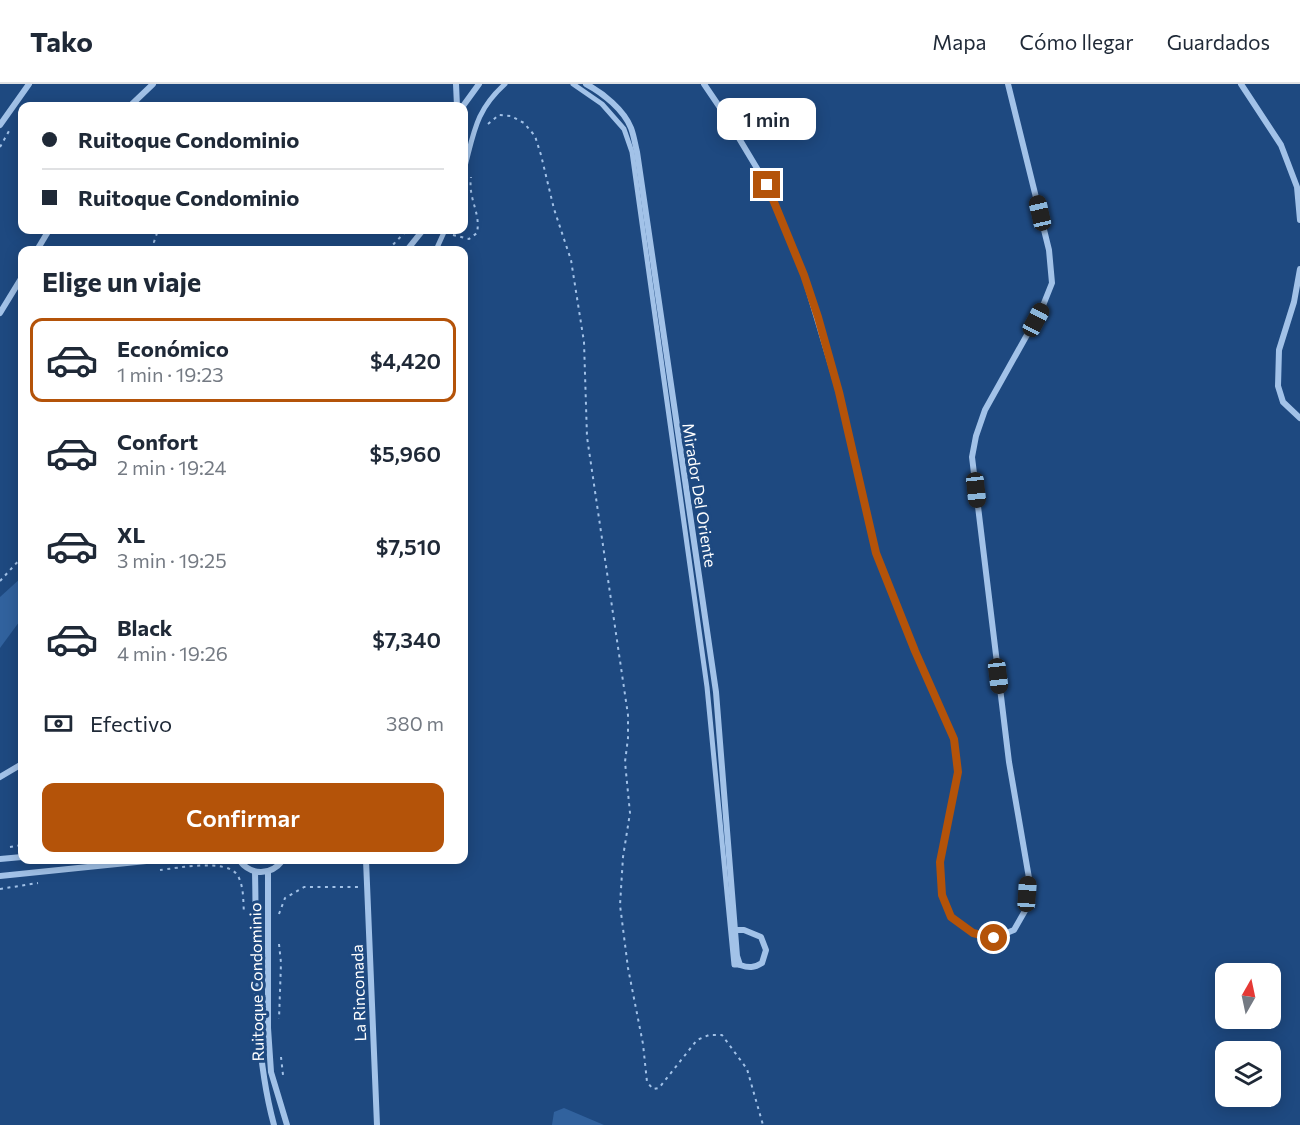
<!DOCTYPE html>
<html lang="es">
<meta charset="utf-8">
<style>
body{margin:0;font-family:Commissioner,sans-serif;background:#f2f2f3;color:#1f2937;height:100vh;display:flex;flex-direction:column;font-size:22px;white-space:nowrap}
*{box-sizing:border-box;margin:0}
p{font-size:20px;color:#747a83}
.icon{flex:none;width:33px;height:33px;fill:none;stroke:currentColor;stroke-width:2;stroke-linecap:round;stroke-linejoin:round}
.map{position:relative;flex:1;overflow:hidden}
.drawer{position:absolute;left:18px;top:162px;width:450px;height:618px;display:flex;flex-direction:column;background:#fff;border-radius:12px;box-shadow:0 3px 15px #0003}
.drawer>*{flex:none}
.banner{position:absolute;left:18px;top:18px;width:450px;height:132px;border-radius:12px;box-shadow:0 3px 15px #0003;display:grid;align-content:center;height:132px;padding:0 24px;background:#fff}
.needle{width:39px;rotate:9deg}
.fabs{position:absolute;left:1215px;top:879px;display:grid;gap:12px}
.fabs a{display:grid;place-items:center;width:66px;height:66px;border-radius:12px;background:#fff;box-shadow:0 3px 15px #0003;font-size:30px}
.end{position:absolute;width:27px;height:27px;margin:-14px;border:8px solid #b45309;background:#fff;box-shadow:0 0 0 3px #fff}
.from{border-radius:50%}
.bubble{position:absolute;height:42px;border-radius:12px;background:#fff;box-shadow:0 3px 15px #0003;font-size:20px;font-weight:600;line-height:42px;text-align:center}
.car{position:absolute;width:18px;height:36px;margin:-18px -9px;border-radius:8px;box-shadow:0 0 4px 2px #0007;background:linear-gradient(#222 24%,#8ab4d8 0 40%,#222 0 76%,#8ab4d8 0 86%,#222 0)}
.banner b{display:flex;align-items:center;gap:21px;height:57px;font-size:22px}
.banner b+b{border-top:2px solid #e0e1e3}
.banner i{width:15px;height:15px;background:#1f2937}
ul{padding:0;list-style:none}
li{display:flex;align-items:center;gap:18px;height:84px;margin:0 12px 9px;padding:0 12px;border:3px solid transparent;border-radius:12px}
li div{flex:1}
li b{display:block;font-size:22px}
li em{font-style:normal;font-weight:600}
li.active{border-color:#b45309}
li>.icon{width:54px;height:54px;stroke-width:1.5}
h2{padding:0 24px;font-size:27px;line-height:72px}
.pay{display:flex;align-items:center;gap:15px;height:66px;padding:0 24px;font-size:22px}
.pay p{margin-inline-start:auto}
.button{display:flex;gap:12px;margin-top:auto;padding:12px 24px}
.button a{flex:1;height:69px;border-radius:12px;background:#b45309;color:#fff;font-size:24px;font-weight:600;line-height:69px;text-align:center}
header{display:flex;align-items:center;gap:36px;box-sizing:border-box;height:84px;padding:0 30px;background:#fff;border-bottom:2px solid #e0e1e3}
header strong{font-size:28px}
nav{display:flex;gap:33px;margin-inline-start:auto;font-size:21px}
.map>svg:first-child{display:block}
.green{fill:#31629e}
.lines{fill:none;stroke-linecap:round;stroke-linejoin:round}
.path{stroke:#a2c2e8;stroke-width:2;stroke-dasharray:3 4.5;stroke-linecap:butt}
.pedestrian{stroke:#a2c2e8;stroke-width:5}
.minor{stroke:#a2c2e8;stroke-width:6}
.route{stroke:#b45309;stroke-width:8}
.labels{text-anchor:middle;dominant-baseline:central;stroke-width:6;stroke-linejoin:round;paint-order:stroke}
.street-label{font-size:16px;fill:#fff;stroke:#1e4980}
</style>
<header>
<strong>Tako</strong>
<nav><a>Mapa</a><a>Cómo llegar</a><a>Guardados</a></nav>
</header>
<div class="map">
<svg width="1300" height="1041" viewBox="0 0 1300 1041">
<rect width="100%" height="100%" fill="#1e4980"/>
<!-- green -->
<g class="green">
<path d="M22,493V534L0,564V513Z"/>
<path d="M564,1024L604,1041H552L554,1028Z"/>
</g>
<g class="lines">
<!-- path -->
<g class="path">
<path d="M488,40L499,31L511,32L524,39L535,52L541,71L554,125L571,176L584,258L587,353L628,631V654L625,678L630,729L623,773L620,821L628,884L643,960L647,998L653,1005L659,1004L697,956L709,951H722L747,985L763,1041"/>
<path d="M0,63L9,47"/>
<path d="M453,151L469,155L477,149C481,128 468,116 471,93"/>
<path d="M156,166L154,158L158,146"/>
<path d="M388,166L407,146"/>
<path d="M0,497L22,473"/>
<path d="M10,763L22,761"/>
<path d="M160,786C178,784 228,774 238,792C244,803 243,817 244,829"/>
<path d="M0,805L38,799"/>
<path d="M279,830L285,814L304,803H358"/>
<path d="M279,860L281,879L279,935"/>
<path d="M281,973L283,991"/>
</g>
<!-- pedestrian -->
<g class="pedestrian">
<path d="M573,0L602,20L624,45L632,68L707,603L734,881H740"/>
<path d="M464,86C474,49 475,27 505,0"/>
<path d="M436,166L445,146"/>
</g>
<!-- minor -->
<g class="minor">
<path d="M456,0L457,22"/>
<path d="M586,0C603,9 624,26 631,44C634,52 635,60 637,68L716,608L737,872L740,881C749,884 754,884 762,879L766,866L761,853L744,846H736"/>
<path d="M704,0L725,31L767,101L804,191L839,308L876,469L915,567L954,655L958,688L940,778L942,811L951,833L973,849L994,854L1014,846L1026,825L1029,794L1009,678L972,373L976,352L985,326L1042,224L1052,199L1049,166L1008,0"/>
<path d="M1241,0L1281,61L1297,103L1300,136"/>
<path d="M130,22L153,0"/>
<path d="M463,22L479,0"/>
<path d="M0,41L29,0"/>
<path d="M37,166L49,146"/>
<path d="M407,166L423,146"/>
<path d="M1300,185L1294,218L1279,266L1278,302L1283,318L1300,334"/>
<path d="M0,229L22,193"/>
<path d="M0,693L22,680"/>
<path d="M0,775L22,773"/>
<path d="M239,776C251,792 271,792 283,776"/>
<path d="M366,776L377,1041"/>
<path d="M255,788C257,871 252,960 274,1041"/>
<path d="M268,788V944L271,988L287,1041"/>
<path d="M0,792L156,776"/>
</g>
</g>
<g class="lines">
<!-- route -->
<path class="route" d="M767,101L804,191L818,233L839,308L876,469L915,567L954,655L958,688L940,778L942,811L951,833L973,849L994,854"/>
</g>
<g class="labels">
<!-- street labels -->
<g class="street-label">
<text transform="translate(700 411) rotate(81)">Mirador Del Oriente</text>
<text transform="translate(256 898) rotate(-91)">Ruitoque Condominio</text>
<text transform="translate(358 909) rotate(-92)">La Rinconada</text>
</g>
</g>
</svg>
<div class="fabs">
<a><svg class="needle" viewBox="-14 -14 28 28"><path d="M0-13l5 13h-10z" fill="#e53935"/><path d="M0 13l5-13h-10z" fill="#747a83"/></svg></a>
<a><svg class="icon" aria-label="layers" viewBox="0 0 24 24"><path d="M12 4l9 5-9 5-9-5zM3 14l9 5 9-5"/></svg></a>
</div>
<i class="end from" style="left:994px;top:854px"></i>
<i class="end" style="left:767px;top:101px"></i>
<div class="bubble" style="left:717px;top:14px;width:99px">1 min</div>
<i class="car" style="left:1040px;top:129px;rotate:347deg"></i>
<i class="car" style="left:1036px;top:236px;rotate:28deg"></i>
<i class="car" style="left:976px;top:406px;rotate:174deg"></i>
<i class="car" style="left:998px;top:592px;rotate:173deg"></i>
<i class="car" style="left:1027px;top:810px;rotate:4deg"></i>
<div class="banner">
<b><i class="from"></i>Ruitoque Condominio</b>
<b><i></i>Ruitoque Condominio</b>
</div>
<section class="drawer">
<h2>Elige un viaje</h2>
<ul>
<li class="active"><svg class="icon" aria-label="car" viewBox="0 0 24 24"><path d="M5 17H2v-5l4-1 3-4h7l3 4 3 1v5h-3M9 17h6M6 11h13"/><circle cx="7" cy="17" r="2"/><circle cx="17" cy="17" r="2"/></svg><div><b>Económico</b><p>1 min · 19:23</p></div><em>$4,420</em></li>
<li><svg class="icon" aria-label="car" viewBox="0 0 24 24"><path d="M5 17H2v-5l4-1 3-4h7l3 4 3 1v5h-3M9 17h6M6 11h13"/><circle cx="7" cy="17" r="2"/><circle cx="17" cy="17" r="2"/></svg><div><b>Confort</b><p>2 min · 19:24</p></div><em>$5,960</em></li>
<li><svg class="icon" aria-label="car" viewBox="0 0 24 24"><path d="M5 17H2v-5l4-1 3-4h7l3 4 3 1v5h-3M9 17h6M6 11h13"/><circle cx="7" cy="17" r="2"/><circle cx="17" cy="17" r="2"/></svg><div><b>XL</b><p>3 min · 19:25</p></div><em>$7,510</em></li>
<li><svg class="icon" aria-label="car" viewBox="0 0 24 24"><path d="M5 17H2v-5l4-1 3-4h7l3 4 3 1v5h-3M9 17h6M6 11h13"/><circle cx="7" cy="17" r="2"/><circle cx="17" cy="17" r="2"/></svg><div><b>Black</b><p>4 min · 19:26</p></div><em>$7,340</em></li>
</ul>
<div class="pay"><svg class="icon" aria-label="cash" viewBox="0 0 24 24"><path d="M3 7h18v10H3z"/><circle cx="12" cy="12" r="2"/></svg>Efectivo<p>380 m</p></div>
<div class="button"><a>Confirmar</a></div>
</section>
</div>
